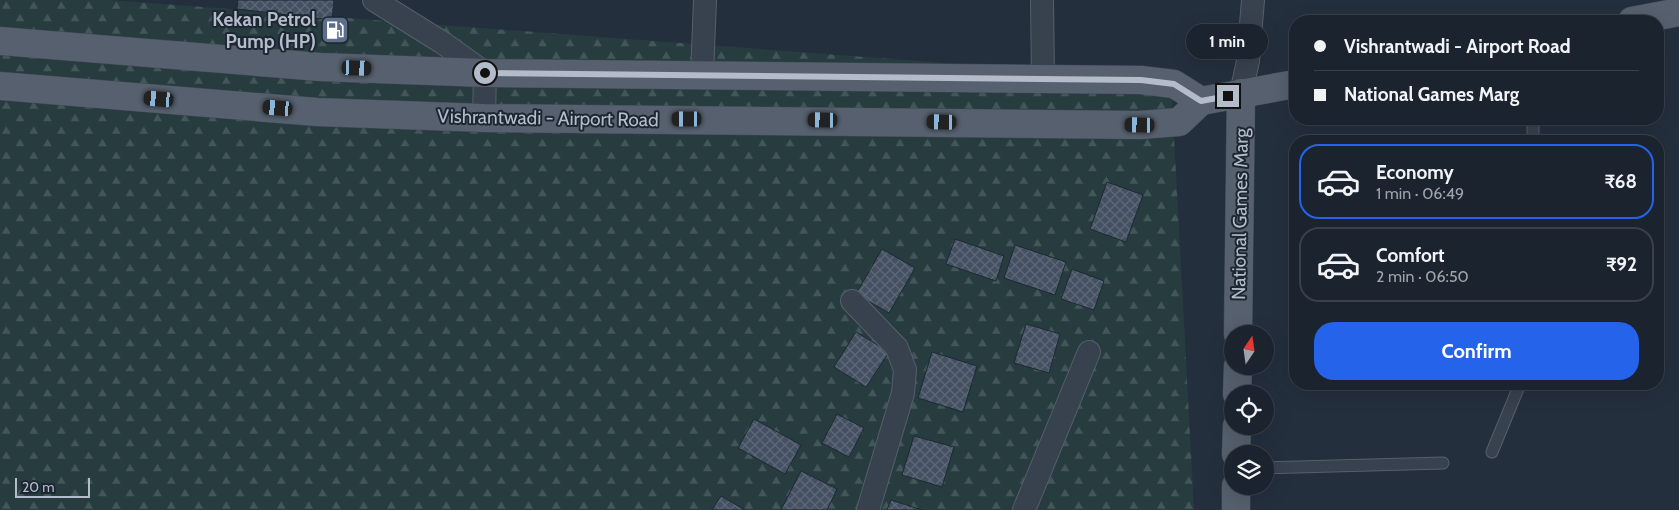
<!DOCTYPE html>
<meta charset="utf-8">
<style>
body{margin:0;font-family:Cabin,sans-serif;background:#242b36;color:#f1f3f6;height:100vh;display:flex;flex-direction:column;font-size:19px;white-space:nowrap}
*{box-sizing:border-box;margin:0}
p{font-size:16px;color:#a0a4aa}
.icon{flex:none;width:28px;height:28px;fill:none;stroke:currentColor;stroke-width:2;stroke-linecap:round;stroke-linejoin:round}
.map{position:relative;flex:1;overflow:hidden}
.side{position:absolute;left:1289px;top:135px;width:375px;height:255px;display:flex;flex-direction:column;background:#1b232e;border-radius:20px;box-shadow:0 5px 20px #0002,0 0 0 1px #39404a}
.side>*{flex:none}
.top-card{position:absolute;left:1289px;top:15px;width:375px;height:110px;border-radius:20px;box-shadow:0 5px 20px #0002,0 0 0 1px #39404a;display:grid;align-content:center;height:110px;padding:0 25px;background:#1b232e}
.needle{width:32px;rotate:13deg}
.tools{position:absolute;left:1224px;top:325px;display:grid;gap:10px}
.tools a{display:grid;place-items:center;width:50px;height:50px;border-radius:50%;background:#1b232e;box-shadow:0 5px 20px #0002,0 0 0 1px #39404a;font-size:25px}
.scale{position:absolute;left:15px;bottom:12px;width:75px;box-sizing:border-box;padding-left:5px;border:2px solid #b4bcc9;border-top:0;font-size:14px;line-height:18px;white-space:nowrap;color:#b4bcc9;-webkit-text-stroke:4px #1d2633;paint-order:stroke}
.end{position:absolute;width:22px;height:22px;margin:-11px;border:6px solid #b4bcc9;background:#111;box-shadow:0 0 0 2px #111}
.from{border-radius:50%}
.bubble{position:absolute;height:35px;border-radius:18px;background:#1b232e;box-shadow:0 5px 20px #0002,0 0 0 1px #39404a;font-size:16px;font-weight:700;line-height:35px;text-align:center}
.car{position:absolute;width:15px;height:30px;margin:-15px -8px;border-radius:6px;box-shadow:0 0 4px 1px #0007;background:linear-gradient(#222 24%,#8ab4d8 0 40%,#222 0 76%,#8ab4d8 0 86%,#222 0)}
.top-card b{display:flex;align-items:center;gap:18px;height:48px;font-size:19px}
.top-card b+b{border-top:1px solid #39404a}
.top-card i{width:12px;height:12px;background:#f1f3f6}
ul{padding:9px 0 0;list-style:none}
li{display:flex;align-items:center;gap:15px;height:75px;margin:0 10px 8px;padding:0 15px;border:2px solid #39404a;border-radius:20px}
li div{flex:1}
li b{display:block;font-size:19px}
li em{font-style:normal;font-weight:700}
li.on{border-color:#2563eb}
li>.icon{width:45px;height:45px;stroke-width:1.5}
.primary-button{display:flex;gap:10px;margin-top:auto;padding:10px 25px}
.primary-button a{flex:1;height:58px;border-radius:20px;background:#2563eb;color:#fff;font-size:20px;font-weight:700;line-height:58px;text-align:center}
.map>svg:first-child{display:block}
.forest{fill:url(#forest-firs)}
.building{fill:url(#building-cross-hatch);stroke:#1f2835}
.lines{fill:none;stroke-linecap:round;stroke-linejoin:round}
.service-casing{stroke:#565f6c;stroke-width:13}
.minor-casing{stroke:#565f6c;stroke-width:24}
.primary-casing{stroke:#414a57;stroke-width:29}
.service{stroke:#38414e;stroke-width:11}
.minor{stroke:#38414e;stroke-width:22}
.primary{stroke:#56606e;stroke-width:28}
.route{stroke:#b4bcc9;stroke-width:6}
.labels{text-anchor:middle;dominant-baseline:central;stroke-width:4;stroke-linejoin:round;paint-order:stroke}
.poi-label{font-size:19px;font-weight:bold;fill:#b4bcc9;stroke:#1d2633;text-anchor:end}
.street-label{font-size:19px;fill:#b4bcc9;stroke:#1d2633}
</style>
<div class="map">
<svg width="1679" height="510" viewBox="0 0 1679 510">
<defs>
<pattern id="forest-firs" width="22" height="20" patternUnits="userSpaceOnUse" patternTransform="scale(1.25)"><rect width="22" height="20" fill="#263c3f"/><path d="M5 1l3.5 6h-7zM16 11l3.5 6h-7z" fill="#435659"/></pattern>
<pattern id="building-cross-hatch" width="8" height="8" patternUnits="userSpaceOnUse" patternTransform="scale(1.25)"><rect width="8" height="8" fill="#455162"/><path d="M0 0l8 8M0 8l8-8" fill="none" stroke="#5d6877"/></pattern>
</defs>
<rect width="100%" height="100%" fill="#242f3e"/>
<!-- forest -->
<path class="forest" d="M0,0H109L1171,80L1194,510H0Z"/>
<!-- building -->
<g class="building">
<path d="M238,0H334L332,20L237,9Z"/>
<path d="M1107,182L1143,195L1126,242L1090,229Z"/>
<path d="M955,239L1004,256L996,281L946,264Z"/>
<path d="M1015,245L1066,262L1055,295L1004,278Z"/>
<path d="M882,249L915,268L889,313L856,294Z"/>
<path d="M1072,269L1104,281L1094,310L1061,299Z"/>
<path d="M1026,324L1060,334L1049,373L1014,363Z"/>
<path d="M856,332L889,352L866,387L834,367Z"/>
<path d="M932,352L977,366L963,412L918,398Z"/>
<path d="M837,414L864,428L849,457L822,443Z"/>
<path d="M754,419L801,445L785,474L738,448Z"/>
<path d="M914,436L954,447L942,487L902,475Z"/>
<path d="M801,471L837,489L827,510H781Z"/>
<path d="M721,496L745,510H712Z"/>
<path d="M891,500L922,510H887Z"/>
</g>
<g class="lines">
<!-- service casing -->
<g class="service-casing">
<g id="service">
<path d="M1533,119V141"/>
<path d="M1492,452L1520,384"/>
<path d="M1265,468L1443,463"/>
</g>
</g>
<!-- minor casing -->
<g class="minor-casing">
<g id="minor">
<path d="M374,0L443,43L485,73L484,118"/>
<path d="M1042,0L1043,79"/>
<path d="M702,75L705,0"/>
<path d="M1241,93L1248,61L1253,0"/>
<path d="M852,301L897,348L905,370L903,393L868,510"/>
<path d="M1024,510L1089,352"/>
</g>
</g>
<!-- primary casing -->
<g class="primary-casing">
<g id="primary">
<path d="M1632,21L1679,12"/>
<path d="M0,41L320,67L485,73L1141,80L1174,84L1201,101"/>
<path d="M0,86L317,112L484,118L1140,125L1179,122L1201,101"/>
<path d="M1201,101L1295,84"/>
<path d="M1238,334L1241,93"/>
<path d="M1237,394L1238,366"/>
<path d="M1236,454L1237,426"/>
<path d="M1236,510V486"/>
</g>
</g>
<!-- service -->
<use href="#service" class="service"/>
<!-- minor -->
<use href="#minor" class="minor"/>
<!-- primary -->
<use href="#primary" class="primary"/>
</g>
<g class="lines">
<!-- route -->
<path class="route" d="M485,73L1141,80L1174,84L1201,101L1228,96"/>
</g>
<!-- icons -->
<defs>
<g id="fuel-square" transform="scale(1.4375)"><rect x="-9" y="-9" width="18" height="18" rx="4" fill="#5c6f8a" stroke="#1d2633"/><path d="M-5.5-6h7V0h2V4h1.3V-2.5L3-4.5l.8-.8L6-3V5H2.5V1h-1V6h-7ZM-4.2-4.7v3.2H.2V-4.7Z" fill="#fff"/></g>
</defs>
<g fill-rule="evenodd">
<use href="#fuel-square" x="335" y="30"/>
</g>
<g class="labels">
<!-- poi labels -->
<g class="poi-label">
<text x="316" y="19">Kekan Petrol<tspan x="316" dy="22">Pump (HP)</tspan></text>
</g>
<!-- street labels -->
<g class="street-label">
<text transform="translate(548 118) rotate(1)">Vishrantwadi - Airport Road</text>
<text transform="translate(1240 214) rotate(-89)">National Games Marg</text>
</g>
</g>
</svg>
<div class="tools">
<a><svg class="needle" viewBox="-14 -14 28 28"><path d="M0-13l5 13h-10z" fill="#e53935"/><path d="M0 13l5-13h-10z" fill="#a0a4aa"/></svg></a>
<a><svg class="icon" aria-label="locate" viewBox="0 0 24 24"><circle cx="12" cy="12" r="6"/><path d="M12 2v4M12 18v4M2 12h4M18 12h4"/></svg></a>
<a><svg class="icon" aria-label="layers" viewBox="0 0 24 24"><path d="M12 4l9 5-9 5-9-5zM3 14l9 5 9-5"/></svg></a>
</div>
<div class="scale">20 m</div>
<i class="end from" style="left:485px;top:73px"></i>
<i class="end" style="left:1228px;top:96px"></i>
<div class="bubble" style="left:1186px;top:24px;width:82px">1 min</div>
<i class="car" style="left:357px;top:68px;rotate:92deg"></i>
<i class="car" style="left:159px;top:99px;rotate:275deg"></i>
<i class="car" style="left:278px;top:108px;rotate:275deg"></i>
<i class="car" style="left:687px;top:119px;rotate:270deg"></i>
<i class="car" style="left:823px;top:120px;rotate:271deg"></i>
<i class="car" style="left:942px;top:122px;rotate:271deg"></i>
<i class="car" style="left:1140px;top:125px;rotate:271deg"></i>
<div class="top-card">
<b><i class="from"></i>Vishrantwadi - Airport Road</b>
<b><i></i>National Games Marg</b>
</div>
<section class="side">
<ul>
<li class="on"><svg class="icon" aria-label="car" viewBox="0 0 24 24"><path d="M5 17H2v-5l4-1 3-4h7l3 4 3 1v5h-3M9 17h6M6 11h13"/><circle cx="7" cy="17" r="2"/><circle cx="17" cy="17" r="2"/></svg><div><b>Economy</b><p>1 min · 06:49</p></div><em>₹68</em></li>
<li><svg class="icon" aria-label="car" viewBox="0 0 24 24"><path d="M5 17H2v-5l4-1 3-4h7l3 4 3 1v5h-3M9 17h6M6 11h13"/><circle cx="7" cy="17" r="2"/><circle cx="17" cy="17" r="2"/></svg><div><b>Comfort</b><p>2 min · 06:50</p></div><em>₹92</em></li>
</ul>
<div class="primary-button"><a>Confirm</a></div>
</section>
</div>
